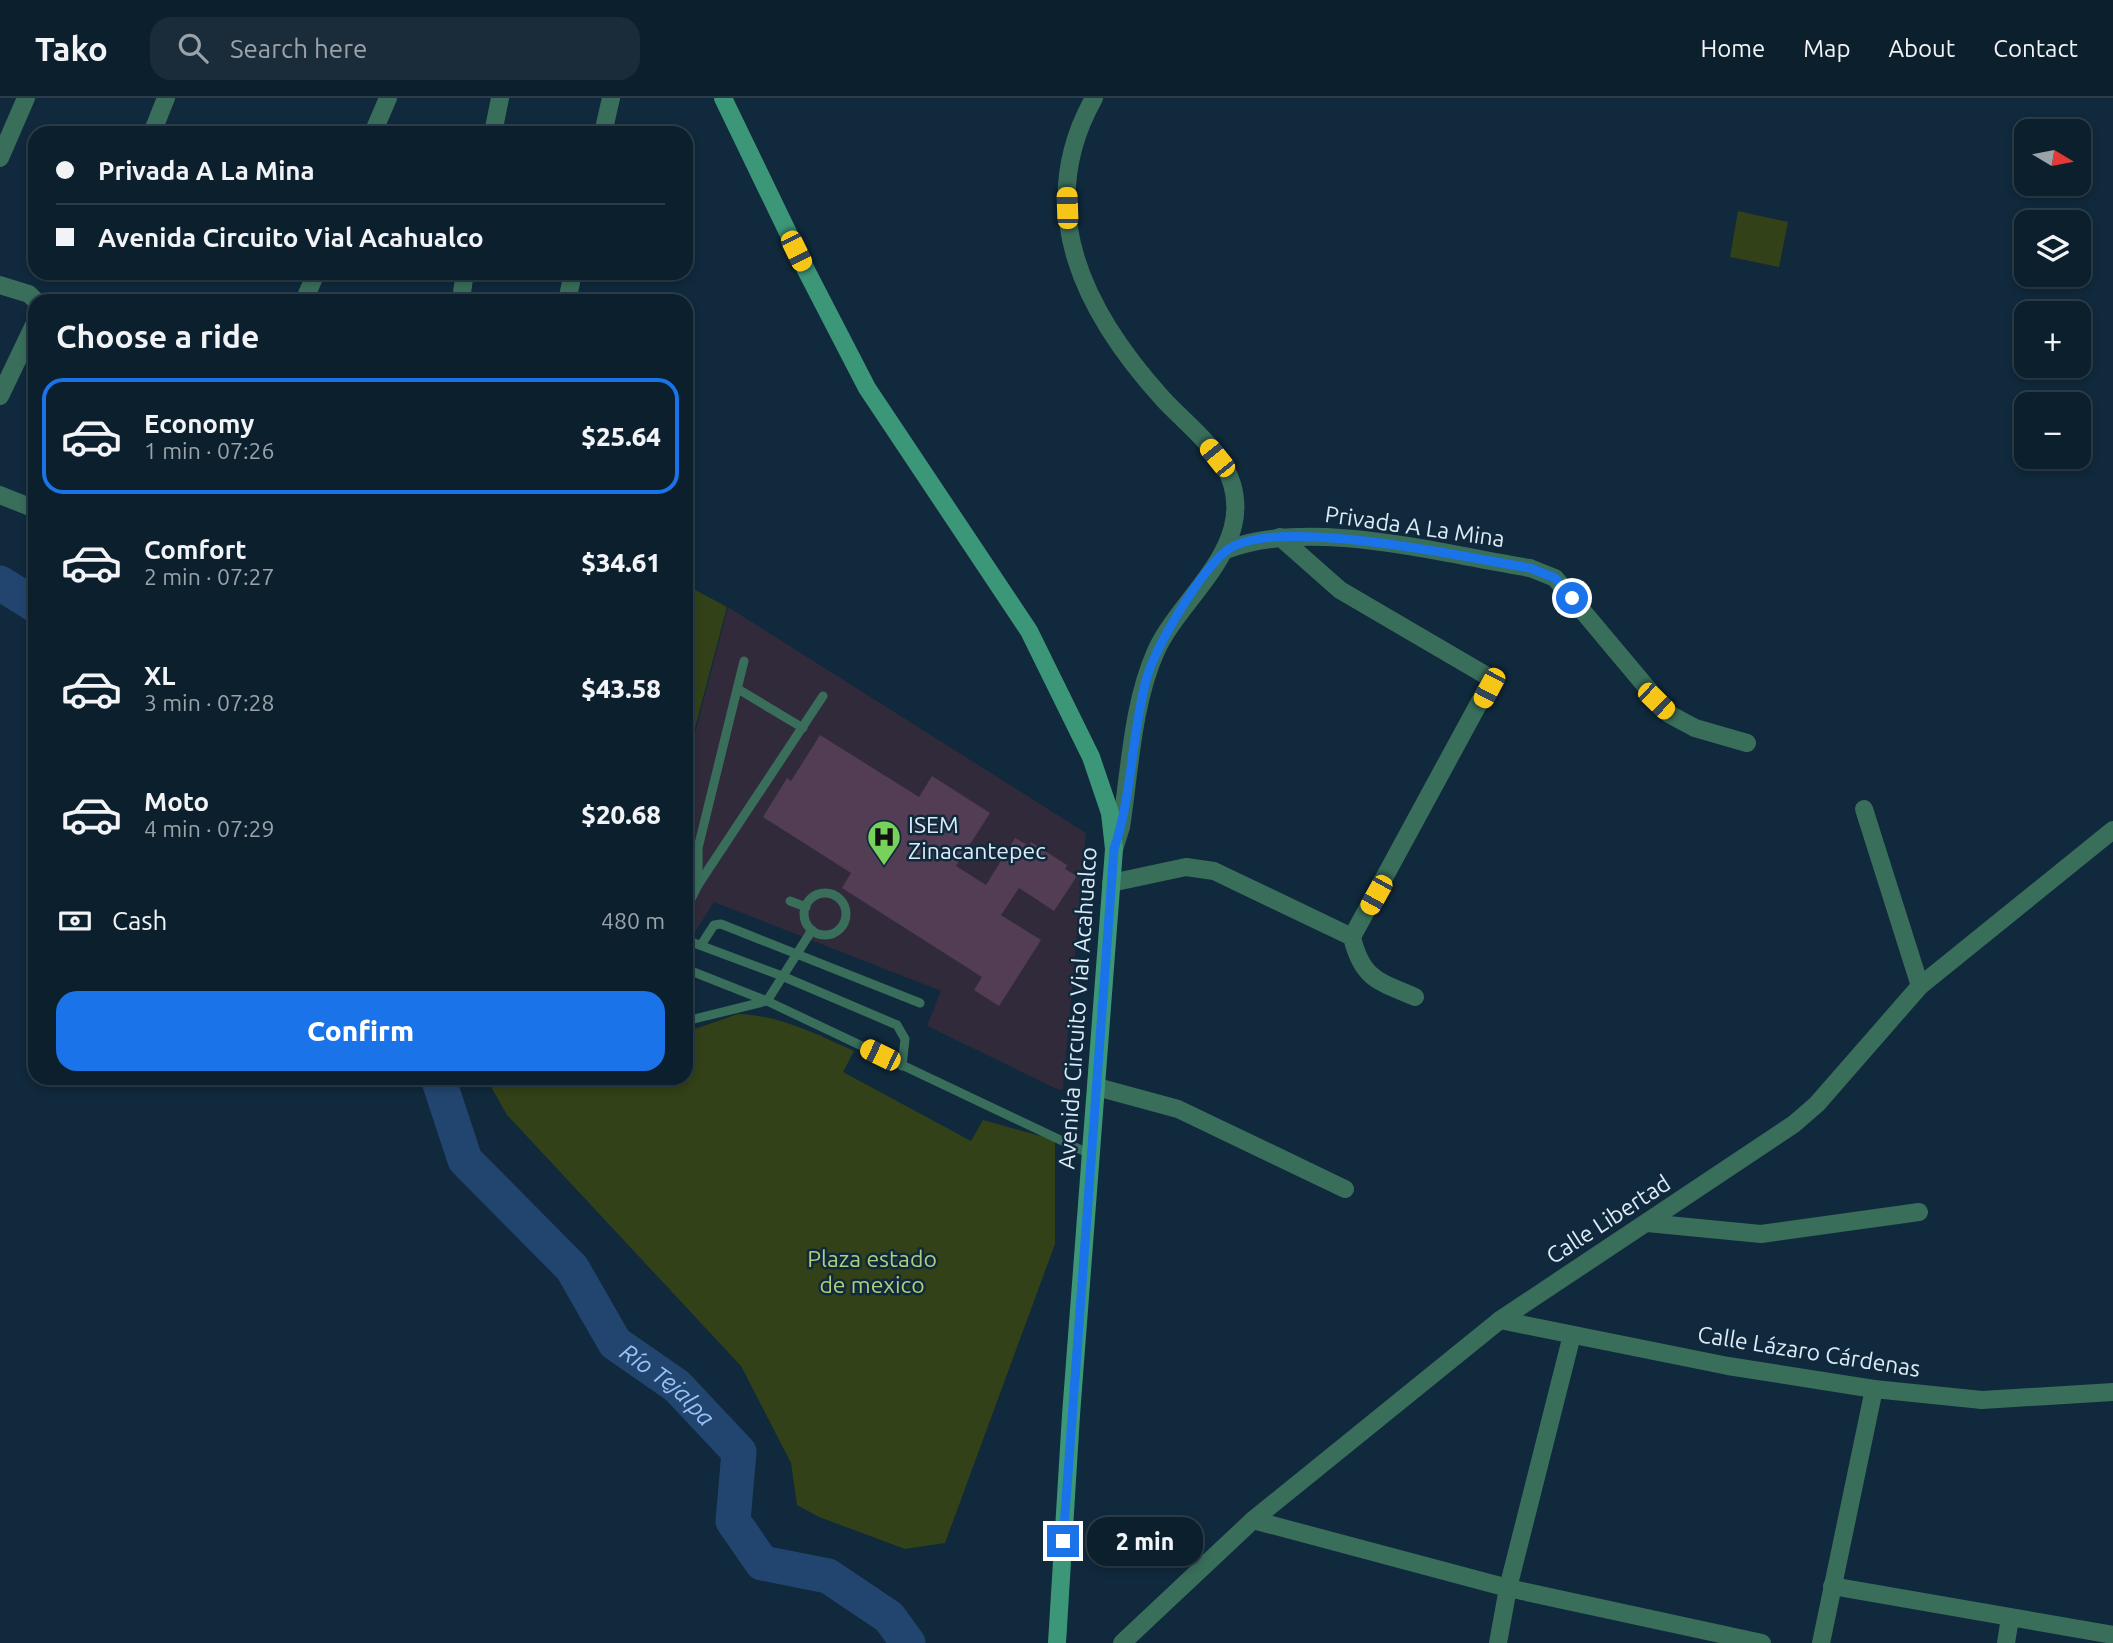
<!DOCTYPE html>
<meta charset="utf-8">
<style>
body{margin:0;font-family:Ubuntu,sans-serif;background:#1a2c39;color:#f1f3f6;height:100vh;display:flex;flex-direction:column;font-size:26px;white-space:nowrap}
*{box-sizing:border-box;margin:0}
p{font-size:23px;color:#9aa2aa}
.icon{flex:none;width:38px;height:38px;fill:none;stroke:currentColor;stroke-width:2;stroke-linecap:round;stroke-linejoin:round}
.map{position:relative;flex:1;overflow:hidden}
.details{position:absolute;left:28px;top:196px;width:665px;height:791px;display:flex;flex-direction:column;background:#0c1f2d;border-radius:21px;box-shadow:0 4px 10px #0003,0 0 0 2px #2c3d49}
.details>*{flex:none}
.banner{position:absolute;left:28px;top:28px;width:665px;height:154px;border-radius:21px;box-shadow:0 4px 10px #0003,0 0 0 2px #2c3d49;display:grid;align-content:center;height:154px;padding:0 28px;background:#0c1f2d}
.needle{width:46px;rotate:100deg}
.buttons{position:absolute;left:2014px;top:21px;display:grid;gap:14px}
.buttons a{display:grid;place-items:center;width:77px;height:77px;border-radius:14px;background:#0c1f2d;box-shadow:0 4px 10px #0003,0 0 0 2px #2c3d49;font-size:35px}
.end{position:absolute;width:32px;height:32px;margin:-16px;border:9px solid #1a73e8;background:#fff;box-shadow:0 0 0 4px #fff}
.from{border-radius:50%}
.bubble{position:absolute;height:49px;border-radius:21px;background:#0c1f2d;box-shadow:0 4px 10px #0003,0 0 0 2px #2c3d49;font-size:23px;font-weight:800;line-height:49px;text-align:center}
.car{position:absolute;width:21px;height:42px;margin:-21px -10px;border-radius:9px;box-shadow:0 0 5px 2px #0007;background:linear-gradient(#f5c518 24%,#345 0 40%,#f5c518 0 76%,#345 0 86%,#f5c518 0)}
.banner b{display:flex;align-items:center;gap:24px;height:66px;font-size:26px}
.banner b+b{border-top:2px solid #2c3d49}
.banner i{width:18px;height:18px;background:#f1f3f6}
ul{padding:0;list-style:none}
li{display:flex;align-items:center;gap:21px;height:116px;margin:0 14px 10px;padding:0 14px;border:4px solid transparent;border-radius:21px}
li div{flex:1}
li b{display:block;font-size:26px}
li em{font-style:normal;font-weight:800}
li.current{border-color:#1a73e8}
li>.icon{width:63px;height:63px;stroke-width:1.5}
h2{padding:0 28px;font-size:32px;line-height:84px}
.pay{display:flex;align-items:center;gap:18px;height:77px;padding:0 28px;font-size:26px}
.pay p{margin-inline-start:auto}
.action{display:flex;gap:14px;margin-top:auto;padding:14px 28px}
.action a{flex:1;height:80px;border-radius:21px;background:#1a73e8;color:#fff;font-size:28px;font-weight:800;line-height:80px;text-align:center}
header{display:flex;align-items:center;gap:42px;box-sizing:border-box;height:98px;padding:0 35px;background:#0c1f2d;border-bottom:2px solid #2c3d49}
header strong{font-size:33px}
nav{display:flex;gap:38px;margin-inline-start:auto;font-size:24px}
.search{width:490px;height:63px;background:#1a2c39;display:flex;align-items:center;gap:18px;box-sizing:border-box;padding:0 24px;border-radius:21px;color:#9aa2aa;font-size:26px}
.map>svg:first-child{display:block}
.medical{fill:#312a3a}
.green{fill:#324117}
.lines{fill:none;stroke-linecap:round;stroke-linejoin:round}
.river{stroke:#224570;stroke-width:35}
.building{fill:#523d55}
.lane{stroke:#396e5b;stroke-width:9}
.street{stroke:#396e5b;stroke-width:18}
.secondary{stroke:#3c9678;stroke-width:18}
.route{stroke:#1a73e8;stroke-width:9}
.labels{text-anchor:middle;dominant-baseline:central;stroke-width:5;stroke-linejoin:round;paint-order:stroke}
.street-label{font-size:23px;fill:#dcebf8;stroke:#10293c}
.poi-label{font-size:23px;fill:#dcebf8;stroke:#10293c;text-anchor:start}
.park-label{font-size:23px;fill:#adce7b;stroke:#10293c}
.water-label{font-size:24px;font-style:italic;fill:#96c2f8;stroke:#10293c}
</style>
<header>
<strong>Tako</strong>
<div class="search"><svg class="icon" aria-label="search" viewBox="0 0 24 24"><circle cx="10" cy="10" r="6"/><path d="M15 15l6 6"/></svg>Search here</div>
<nav><a>Home</a><a>Map</a><a>About</a><a>Contact</a></nav>
</header>
<div class="map">
<svg width="2113" height="1545" viewBox="0 0 2113 1545">
<rect width="100%" height="100%" fill="#10293c"/>
<!-- medical -->
<path class="medical" d="M728,509L1086,735L1063,991L1059,992L927,928L941,893L714,804L690,842L686,840V669Z"/>
<!-- green -->
<g class="green">
<path d="M1738,113L1788,124L1779,169L1730,159Z"/>
<path d="M686,487L727,509L686,664Z"/>
<path d="M738,916C780,917 816,936 854,953L843,974L971,1043L983,1022L1055,1042V1146L945,1445L905,1451L819,1419L797,1407L791,1365L741,1268L507,1017L486,980H686V934Z"/>
</g>
<g class="lines">
<!-- river -->
<g class="river">
<path d="M0,485L35,507"/>
<path id="s1" d="M438,980L465,1062L572,1170L615,1245L677,1288L739,1354L733,1423L762,1465L828,1478L889,1519L908,1545"/>
</g>
</g>
<!-- building -->
<path class="building" d="M820,637L919,699L932,678L990,715L956,768L986,787L1015,740L1029,748L1031,744L1067,767L1065,771L1077,778L1054,813L1019,790L1001,817L1041,842L999,908L974,892L982,879L842,790L851,775L763,719L787,680L791,683Z"/>
<g class="lines">
<!-- lane -->
<g class="lane">
<path d="M738,591L803,630"/>
<path d="M698,787V750L744,563"/>
<circle cx="825" cy="816" r="21"/>
<path d="M790,803L806,809"/>
<path d="M686,811L698,787L823,598"/>
<path d="M686,842L782,878L897,927L905,941L902,968"/>
<path d="M701,847L714,827L721,826L920,905"/>
<path d="M686,871L767,903L812,832"/>
<path d="M686,923L767,903L1092,1057"/>
</g>
<!-- street -->
<g class="street">
<path d="M1094,0C1031,112 1086,216 1163,301C1186,326 1222,352 1232,386C1252,452 1180,500 1156,553C1132,607 1130,672 1121,729L1114,751"/>
<path d="M152,35L166,0"/>
<path d="M373,35L388,0"/>
<path d="M493,35L500,0"/>
<path d="M603,35L611,0"/>
<path d="M0,60L26,0"/>
<path d="M0,187L29,196L36,203"/>
<path d="M462,194L465,175"/>
<path d="M304,203L316,175"/>
<path d="M567,203L573,175"/>
<path d="M0,298L35,225"/>
<path d="M0,397L35,411"/>
<path d="M1280,439L1340,492L1487,578L1491,583L1352,839"/>
<path d="M1226,452C1309,419 1442,456 1530,470L1555,480L1669,616L1695,630L1747,645"/>
<path d="M1864,711L1920,888"/>
<path d="M1111,785L1186,769L1214,773L1352,839C1362,881 1378,883 1415,899"/>
<path d="M1097,989L1178,1011L1345,1091"/>
<path d="M1647,1125L1761,1136L1919,1114"/>
<path d="M1500,1222L1728,1268L1874,1291L1982,1302L2113,1294"/>
<path d="M1253,1422L1508,1490L1762,1545"/>
<path d="M1832,1488L2113,1537"/>
<path d="M1122,1545L1253,1422L1500,1222L1794,1026L1817,1006L1920,888L2113,732"/>
<path d="M1498,1545L1508,1490L1572,1237"/>
<path d="M1821,1545L1874,1291"/>
<path d="M2006,1545L2010,1520"/>
</g>
<!-- secondary -->
<path class="secondary" d="M723,0L806,172L867,290L1029,533L1091,659L1110,715L1114,751L1071,1317L1057,1545"/>
</g>
<g class="lines">
<!-- route -->
<path class="route" d="M1063,1443L1114,751C1133,695 1131,635 1147,579C1157,546 1200,474 1226,453C1272,416 1469,460 1530,470L1555,480L1572,500"/>
</g>
<!-- icons -->
<defs>
<g id="hospital-pin" transform="scale(1.75)"><path d="M0 17L-7.5 6A9.5 9.5 0 1 1 7.5 6Z" fill="#76d25a" stroke="#10293c"/><path d="M-5-5h3v3.5h4V-5h3V5h-3V1.5h-4V5h-3Z" fill="#111"/></g>
</defs>
<g fill-rule="evenodd">
<use href="#hospital-pin" x="884" y="739"/>
</g>
<g class="labels">
<!-- street labels -->
<g class="street-label">
<text transform="translate(1415 428) rotate(8)">Privada A La Mina</text>
<text transform="translate(1077 910) rotate(-86)">Avenida Circuito Vial Acahualco</text>
<text transform="translate(1608 1121) rotate(-33)">Calle Libertad</text>
<text transform="translate(1809 1253) rotate(9)">Calle Lázaro Cárdenas</text>
</g>
<!-- poi labels -->
<g class="poi-label">
<text x="908" y="726">ISEM<tspan x="908" dy="26">Zinacantepec</tspan></text>
</g>
<!-- park labels -->
<g class="park-label">
<text x="872" y="1160">Plaza estado<tspan x="872" dy="26">de mexico</tspan></text>
</g>
<!-- water labels -->
<g class="water-label">
<text stroke="none"><textPath href="#s1" startOffset="392">Río Tejalpa</textPath></text>
</g>
</g>
</svg>
<div class="buttons">
<a><svg class="needle" viewBox="-14 -14 28 28"><path d="M0-13l5 13h-10z" fill="#e53935"/><path d="M0 13l5-13h-10z" fill="#9aa2aa"/></svg></a>
<a><svg class="icon" aria-label="layers" viewBox="0 0 24 24"><path d="M12 4l9 5-9 5-9-5zM3 14l9 5 9-5"/></svg></a>
<a>+</a>
<a>−</a>
</div>
<i class="end from" style="left:1572px;top:500px"></i>
<i class="end" style="left:1063px;top:1443px"></i>
<div class="bubble" style="left:1087px;top:1419px;width:116px">2 min</div>
<i class="car" style="left:1067px;top:110px;rotate:358deg"></i>
<i class="car" style="left:796px;top:153px;rotate:154deg"></i>
<i class="car" style="left:1217px;top:360px;rotate:321deg"></i>
<i class="car" style="left:1489px;top:590px;rotate:208deg"></i>
<i class="car" style="left:1656px;top:603px;rotate:134deg"></i>
<i class="car" style="left:1376px;top:797px;rotate:209deg"></i>
<i class="car" style="left:880px;top:957px;rotate:296deg"></i>
<div class="banner">
<b><i class="from"></i>Privada A La Mina</b>
<b><i></i>Avenida Circuito Vial Acahualco</b>
</div>
<section class="details">
<h2>Choose a ride</h2>
<ul>
<li class="current"><svg class="icon" aria-label="car" viewBox="0 0 24 24"><path d="M5 17H2v-5l4-1 3-4h7l3 4 3 1v5h-3M9 17h6M6 11h13"/><circle cx="7" cy="17" r="2"/><circle cx="17" cy="17" r="2"/></svg><div><b>Economy</b><p>1 min · 07:26</p></div><em>$25.64</em></li>
<li><svg class="icon" aria-label="car" viewBox="0 0 24 24"><path d="M5 17H2v-5l4-1 3-4h7l3 4 3 1v5h-3M9 17h6M6 11h13"/><circle cx="7" cy="17" r="2"/><circle cx="17" cy="17" r="2"/></svg><div><b>Comfort</b><p>2 min · 07:27</p></div><em>$34.61</em></li>
<li><svg class="icon" aria-label="car" viewBox="0 0 24 24"><path d="M5 17H2v-5l4-1 3-4h7l3 4 3 1v5h-3M9 17h6M6 11h13"/><circle cx="7" cy="17" r="2"/><circle cx="17" cy="17" r="2"/></svg><div><b>XL</b><p>3 min · 07:28</p></div><em>$43.58</em></li>
<li><svg class="icon" aria-label="car" viewBox="0 0 24 24"><path d="M5 17H2v-5l4-1 3-4h7l3 4 3 1v5h-3M9 17h6M6 11h13"/><circle cx="7" cy="17" r="2"/><circle cx="17" cy="17" r="2"/></svg><div><b>Moto</b><p>4 min · 07:29</p></div><em>$20.68</em></li>
</ul>
<div class="pay"><svg class="icon" aria-label="cash" viewBox="0 0 24 24"><path d="M3 7h18v10H3z"/><circle cx="12" cy="12" r="2"/></svg>Cash<p>480 m</p></div>
<div class="action"><a>Confirm</a></div>
</section>
</div>
